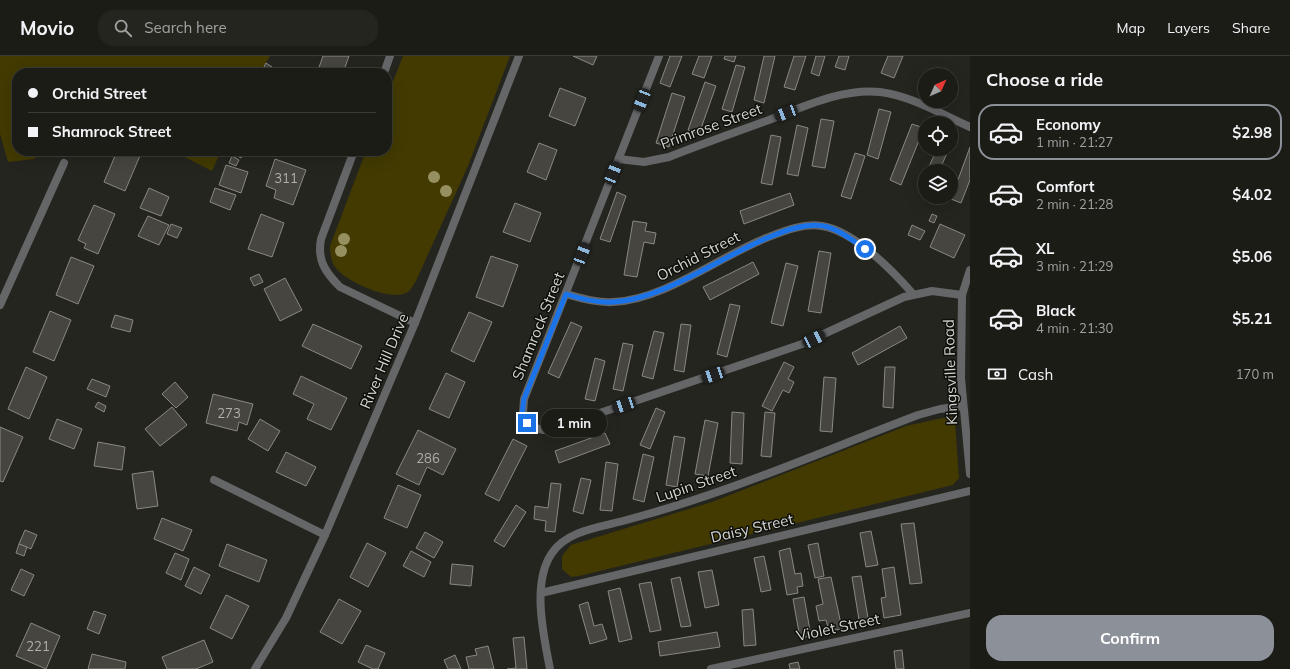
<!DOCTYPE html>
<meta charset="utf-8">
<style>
body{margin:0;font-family:Mulish,sans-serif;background:#252520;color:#f1f3f6;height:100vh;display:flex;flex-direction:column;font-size:15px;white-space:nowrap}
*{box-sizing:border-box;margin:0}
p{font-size:13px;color:#a0a1a1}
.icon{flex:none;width:22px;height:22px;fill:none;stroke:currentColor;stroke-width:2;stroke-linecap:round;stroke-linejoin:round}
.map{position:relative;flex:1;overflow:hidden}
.panel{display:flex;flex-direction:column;background:#1c1c17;width:320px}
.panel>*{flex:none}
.hud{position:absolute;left:12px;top:12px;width:380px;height:88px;border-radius:16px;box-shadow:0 4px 16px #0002,0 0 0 1px #3a3a36;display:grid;align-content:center;height:88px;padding:0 16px;background:#1c1c17}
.needle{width:26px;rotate:45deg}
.controls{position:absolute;left:918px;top:12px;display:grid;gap:8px}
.controls a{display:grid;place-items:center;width:40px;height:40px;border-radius:50%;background:#1c1c17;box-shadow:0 4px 16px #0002,0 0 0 1px #3a3a36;font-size:20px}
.end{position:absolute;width:18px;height:18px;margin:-9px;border:5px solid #1a73e8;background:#fff;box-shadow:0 0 0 2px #fff}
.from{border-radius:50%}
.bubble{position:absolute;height:28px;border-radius:14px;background:#1c1c17;box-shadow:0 4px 16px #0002,0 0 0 1px #3a3a36;font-size:13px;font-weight:700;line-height:28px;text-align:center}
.car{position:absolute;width:12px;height:24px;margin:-12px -6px;border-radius:5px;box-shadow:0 0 3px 1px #0007;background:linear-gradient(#222 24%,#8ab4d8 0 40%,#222 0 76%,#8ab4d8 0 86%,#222 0)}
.hud b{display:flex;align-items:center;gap:14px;height:38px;font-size:15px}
.hud b+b{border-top:1px solid #3a3a36}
.hud i{width:10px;height:10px;background:#f1f3f6}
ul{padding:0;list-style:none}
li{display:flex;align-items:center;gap:12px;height:56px;margin:0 8px 6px;padding:0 8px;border:2px solid transparent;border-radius:16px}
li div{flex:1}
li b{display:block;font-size:15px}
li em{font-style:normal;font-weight:700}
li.on{border-color:#8c9099}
li>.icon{width:36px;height:36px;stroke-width:1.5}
h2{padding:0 16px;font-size:18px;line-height:48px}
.pay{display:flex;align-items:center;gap:10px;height:44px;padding:0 16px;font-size:15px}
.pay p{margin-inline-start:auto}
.cta{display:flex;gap:8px;margin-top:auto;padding:8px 16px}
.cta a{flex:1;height:46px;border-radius:16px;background:#8c9099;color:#fff;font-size:16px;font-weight:700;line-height:46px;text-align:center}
header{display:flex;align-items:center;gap:24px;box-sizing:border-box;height:56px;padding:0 20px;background:#1c1c17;border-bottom:1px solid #3a3a36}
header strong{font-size:19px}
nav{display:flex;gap:22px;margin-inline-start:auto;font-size:14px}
.search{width:280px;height:36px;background:#252520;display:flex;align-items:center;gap:10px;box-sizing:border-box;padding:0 14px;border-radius:16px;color:#a0a1a1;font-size:15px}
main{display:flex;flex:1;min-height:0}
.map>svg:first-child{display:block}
.green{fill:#423a00}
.building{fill:#46453f;stroke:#898881}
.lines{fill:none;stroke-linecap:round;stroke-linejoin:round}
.minor{stroke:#646668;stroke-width:8}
.tree{fill:#968f60}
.route{stroke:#1a73e8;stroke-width:5}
.labels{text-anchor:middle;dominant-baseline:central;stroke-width:3;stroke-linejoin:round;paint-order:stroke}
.number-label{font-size:13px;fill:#b0b0ab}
.street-label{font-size:15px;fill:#d3d3cf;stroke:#0e0e0b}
</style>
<header>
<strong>Movio</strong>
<div class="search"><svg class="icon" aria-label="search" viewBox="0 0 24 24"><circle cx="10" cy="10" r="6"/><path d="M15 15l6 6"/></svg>Search here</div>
<nav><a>Map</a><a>Layers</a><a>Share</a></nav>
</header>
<main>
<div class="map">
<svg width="970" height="613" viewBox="0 0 970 613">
<rect width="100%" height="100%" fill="#25251f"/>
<!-- green -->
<g class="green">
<path d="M0,0H270L260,17H17V95H40L34,103L8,106L0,78Z"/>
<path d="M403,0H510L468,110L416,225C413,229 411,235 406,237C389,245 346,226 335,211C331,205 330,198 330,190L366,95H387V41Z"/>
<path d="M173,95H221L212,115Z"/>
<path d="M947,361H953L955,366L959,422L953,429L579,520L571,521L562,513V500L571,489L712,446L906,370Z"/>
</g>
<!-- building -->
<g class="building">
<path d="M323,0H349L343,17H317Z"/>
<path d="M573,0H597L593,9Z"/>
<path d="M670,0H682L670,31L660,27Z"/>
<path d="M699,0H712L704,22L692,18Z"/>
<path d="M725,0H736L734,6L724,3Z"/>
<path d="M764,0H775L764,47L754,44Z"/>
<path d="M794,0H806L795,34L784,31Z"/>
<path d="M816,0H825L819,20L811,17Z"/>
<path d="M839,0H849L845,14L835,11Z"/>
<path d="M888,0H903L894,22L881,17Z"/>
<path d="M266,7L272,11L269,17L263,13Z"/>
<path d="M736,9L745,11L732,56L722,53Z"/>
<path d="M705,26L716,30L699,78L688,74Z"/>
<path d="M560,32L586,42L575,70L549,60Z"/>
<path d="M672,37L685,41L669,91L656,87Z"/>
<path d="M879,53L891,56L878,103L867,99Z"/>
<path d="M821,63L834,65L825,112L812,110Z"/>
<path d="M912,68L924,72L901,129L890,124Z"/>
<path d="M797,69L808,72L798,120L787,118Z"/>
<path d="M771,79L781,81L772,129L761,127Z"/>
<path d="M539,87L557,94L546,124L527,116Z"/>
<path d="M970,91V124L961,147L951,143Z"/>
<path d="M937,93H949L939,115H927Z"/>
<path d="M117,95H142L125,135L104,126Z"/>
<path d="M233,95H244L241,102L232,97Z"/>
<path d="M855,97L865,100L851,143L841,140Z"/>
<path d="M232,100L239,104L236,110L229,107Z"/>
<path d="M275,103L306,114L293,149L274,142L276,134L266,130Z"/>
<path d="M226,109L248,116L241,137L219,129Z"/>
<path d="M149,132L169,141L161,160L140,152Z"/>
<path d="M215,132L236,139L230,154L210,146Z"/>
<path d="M617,136L626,140L610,186L600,183Z"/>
<path d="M790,137L794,149L744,168L740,155Z"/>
<path d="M515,147L541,157L530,186L503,176Z"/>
<path d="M94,149L115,158L98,198L84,192L86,188L78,184Z"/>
<path d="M261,158L284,167L272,201L248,193Z"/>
<path d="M932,158L937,160L934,167L929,165Z"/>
<path d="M148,160L169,169L159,189L138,180Z"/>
<path d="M633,165L647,167L645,175L656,177L654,188L644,186L637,221L624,219Z"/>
<path d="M171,168L182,172L177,182L167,178Z"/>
<path d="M940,168L965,179L954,202L930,191Z"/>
<path d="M912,169L925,175L920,184L908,179Z"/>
<path d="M819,195L831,197L821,257L808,255Z"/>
<path d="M491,200L518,209L503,251L476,241Z"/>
<path d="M71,201L94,210L78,248L56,239Z"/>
<path d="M753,206L759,218L710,244L703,231Z"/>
<path d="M786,207L798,210L783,270L771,267Z"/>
<path d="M259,218L263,226L254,230L250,222Z"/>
<path d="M285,222L302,254L280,265L264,233Z"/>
<path d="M730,248L740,250L727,301L717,298Z"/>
<path d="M50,255L71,264L54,305L33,296Z"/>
<path d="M469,256L492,266L474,306L451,295Z"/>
<path d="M115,259L133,264L130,276L111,271Z"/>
<path d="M571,266L582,271L559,322L548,317Z"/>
<path d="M313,268L362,290L351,313L302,290Z"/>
<path d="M681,268L691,269L684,316L674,314Z"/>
<path d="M900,270L907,282L858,309L852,297Z"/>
<path d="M654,275L664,277L653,323L642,320Z"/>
<path d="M623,287L633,289L623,335L613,333Z"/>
<path d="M595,302L605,305L595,345L585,343Z"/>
<path d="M784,306L794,311L788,323L794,326L789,337L783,334L772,355L762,350Z"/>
<path d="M26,311L47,321L29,363L8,353Z"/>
<path d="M885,311H895L893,352L883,351Z"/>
<path d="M446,317L465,326L449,362L429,353Z"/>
<path d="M301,320L347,342L331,374L307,363L314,348L293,338Z"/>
<path d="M824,321L836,322L832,376L820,375Z"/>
<path d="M92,323L110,330L106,341L87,333Z"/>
<path d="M175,326L188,341L176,352L162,338Z"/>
<path d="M213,338L253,348L247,369L239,366L237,375L206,367Z"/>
<path d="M98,346L106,350L104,356L95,351Z"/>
<path d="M172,351L187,369L160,390L145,373Z"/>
<path d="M656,352L665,356L650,393L640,389Z"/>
<path d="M732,356L744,357L742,408L730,407Z"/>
<path d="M765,356L775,357L771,401L761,400Z"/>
<path d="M57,363L82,373L74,393L49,383Z"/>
<path d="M260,363L280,375L268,395L248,383Z"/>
<path d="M705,364L718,367L708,420L695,418Z"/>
<path d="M0,371L23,381L3,426L0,425Z"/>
<path d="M418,374L456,393L443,419L427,411L419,429L396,418Z"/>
<path d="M605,377L610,388L559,407L555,395Z"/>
<path d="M674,380L685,382L677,431L666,429Z"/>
<path d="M513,383L527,390L499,445L485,438Z"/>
<path d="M98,386L125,391L122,414L94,410Z"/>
<path d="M286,396L316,411L306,430L276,416Z"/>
<path d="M643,398L654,401L644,446L633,443Z"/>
<path d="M606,406L618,408L612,455L600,454Z"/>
<path d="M153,415L158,450L137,453L132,418Z"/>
<path d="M581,422L591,424L583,458L573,455Z"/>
<path d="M551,427L561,428L555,476L545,475L546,465L534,463L535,450L548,452Z"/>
<path d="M398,429L421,439L407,472L384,462Z"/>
<path d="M516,449L526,456L504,491L494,485Z"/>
<path d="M162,462L192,474L183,495L154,483Z"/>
<path d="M914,467L922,527L910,528L901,468Z"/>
<path d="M25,474L37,479L31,493L19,488Z"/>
<path d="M871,475L878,509L866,511L860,477Z"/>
<path d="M425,476L443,486L434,502L416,492Z"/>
<path d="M367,487L386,497L368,531L350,521Z"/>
<path d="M818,487L824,520L815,522L808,489Z"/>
<path d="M19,488L27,491L24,500L16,497Z"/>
<path d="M227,488L267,504L259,526L219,510Z"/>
<path d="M790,492L795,518L801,517L803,530L797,531L798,537L787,539L779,495Z"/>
<path d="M411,495L431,506L424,521L403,510Z"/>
<path d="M175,497L189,503L181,524L166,517Z"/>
<path d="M764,500L771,534L761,536L754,502Z"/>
<path d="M452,508L473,510L471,530L450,528Z"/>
<path d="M194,511L210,519L201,538L185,530Z"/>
<path d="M894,511L901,559L884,562L881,542L886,541L882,513Z"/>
<path d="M21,513L34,519L24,540L11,534Z"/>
<path d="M712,514L719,549L705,552L698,516Z"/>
<path d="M861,520L869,568L860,570L852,521Z"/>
<path d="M680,521L691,570L681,571L671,523Z"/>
<path d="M831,521L842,573L829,575L826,564L819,565L816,550L823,548L818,523Z"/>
<path d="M651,526L661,574L650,576L639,528Z"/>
<path d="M620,532L632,583L619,586L608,535Z"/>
<path d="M226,539L249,550L232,583L210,572Z"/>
<path d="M804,541L811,580L800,582L793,543Z"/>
<path d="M339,543L361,555L342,588L320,576Z"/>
<path d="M588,546L594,570L602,568L607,583L590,588L579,549Z"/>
<path d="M753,553L756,589L744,590L742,554Z"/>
<path d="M94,555L106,559L99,578L87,573Z"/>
<path d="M31,567L60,580L46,613L16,600Z"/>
<path d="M717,576L720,591L660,600L658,586Z"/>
<path d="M524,581L527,613H507L516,612L513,582Z"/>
<path d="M204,584L213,606L196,613H167L162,601Z"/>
<path d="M366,589L385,597L378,613H373L358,606Z"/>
<path d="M488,590L494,613H469L466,601L477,599L475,593Z"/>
<path d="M902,594L904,613H896L894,595Z"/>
<path d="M92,598L126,606L125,613H88Z"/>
<path d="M455,599L461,613H448L444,604Z"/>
<path d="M798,606L800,613H790L789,608Z"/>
</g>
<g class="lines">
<!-- minor -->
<g class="minor">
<path d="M659,0L524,343L523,358L531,371L544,374L556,372L802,288L904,241L932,235L962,239"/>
<path d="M384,17L390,0"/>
<path d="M354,95L321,183C317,204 325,216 340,231L415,267"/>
<path d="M619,103L644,106L669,101C702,88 736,76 769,64C803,51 842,32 880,36C912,40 941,58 970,71"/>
<path d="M970,214L962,239L961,322L970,418"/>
<path d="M566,238C581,242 597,247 613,246C664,244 719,201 766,182C784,175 803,167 822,170C854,175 893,215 913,238"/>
<path d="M0,249L64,107"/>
<path d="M214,424L325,479"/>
<path d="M541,537L970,435"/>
<path d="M255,613L286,562L325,479L415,267L519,0"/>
<path d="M550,613C544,581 531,527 552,497C568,473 604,471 630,463C729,437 823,395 918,359L940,353L963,350"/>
<path d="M711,613L970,557"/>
</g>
</g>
<!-- trees -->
<g class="tree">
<circle cx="434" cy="121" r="6"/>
<circle cx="446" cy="135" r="6"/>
<circle cx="344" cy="183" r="6"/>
<circle cx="341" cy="195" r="6"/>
</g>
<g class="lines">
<!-- route -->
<path class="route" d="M527,367L522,358L524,343L566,238C581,243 597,247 613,246C662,244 721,201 767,182C784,175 804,167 823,170C839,173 852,184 865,193"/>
</g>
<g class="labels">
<!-- number labels -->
<g class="number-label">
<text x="286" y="122">311</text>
<text x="229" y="357">273</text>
<text x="428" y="402">286</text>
<text x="38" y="590">221</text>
</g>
<!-- street labels -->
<g class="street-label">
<text transform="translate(711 70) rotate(-20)">Primrose Street</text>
<text transform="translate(698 200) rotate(-27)">Orchid Street</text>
<text transform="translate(538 270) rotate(-68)">Shamrock Street</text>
<text transform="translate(384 305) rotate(-67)">River Hill Drive</text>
<text transform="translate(950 316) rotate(-92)">Kingsville Road</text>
<text transform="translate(696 428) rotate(-19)">Lupin Street</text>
<text transform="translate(752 472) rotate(-13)">Daisy Street</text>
<text transform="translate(838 571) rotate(-12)">Violet Street</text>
</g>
</g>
</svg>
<div class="controls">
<a><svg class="needle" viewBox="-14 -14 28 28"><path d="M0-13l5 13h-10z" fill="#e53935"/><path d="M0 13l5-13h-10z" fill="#a0a1a1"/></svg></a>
<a><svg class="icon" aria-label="locate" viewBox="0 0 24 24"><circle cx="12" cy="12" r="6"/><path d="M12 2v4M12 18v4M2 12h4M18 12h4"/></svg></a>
<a><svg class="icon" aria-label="layers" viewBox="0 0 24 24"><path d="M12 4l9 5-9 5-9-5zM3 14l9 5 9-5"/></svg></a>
</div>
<i class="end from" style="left:865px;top:193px"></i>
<i class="end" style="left:527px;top:367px"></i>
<div class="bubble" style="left:541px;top:353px;width:66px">1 min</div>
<i class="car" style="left:642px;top:44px;rotate:202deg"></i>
<i class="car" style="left:786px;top:57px;rotate:249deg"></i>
<i class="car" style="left:613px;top:117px;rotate:22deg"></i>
<i class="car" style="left:582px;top:198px;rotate:21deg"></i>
<i class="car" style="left:814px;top:283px;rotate:64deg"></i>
<i class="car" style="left:713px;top:319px;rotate:251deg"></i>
<i class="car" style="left:624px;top:349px;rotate:251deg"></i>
<div class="hud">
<b><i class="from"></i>Orchid Street</b>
<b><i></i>Shamrock Street</b>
</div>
</div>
<section class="panel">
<h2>Choose a ride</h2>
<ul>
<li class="on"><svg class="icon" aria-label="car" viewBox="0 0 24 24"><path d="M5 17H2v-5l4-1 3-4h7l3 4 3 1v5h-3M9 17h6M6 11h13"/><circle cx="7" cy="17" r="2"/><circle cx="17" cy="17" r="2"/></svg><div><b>Economy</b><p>1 min · 21:27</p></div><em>$2.98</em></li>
<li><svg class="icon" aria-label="car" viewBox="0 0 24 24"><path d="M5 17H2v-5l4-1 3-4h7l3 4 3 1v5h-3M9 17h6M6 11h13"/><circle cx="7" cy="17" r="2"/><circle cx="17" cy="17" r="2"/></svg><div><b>Comfort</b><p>2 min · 21:28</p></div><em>$4.02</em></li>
<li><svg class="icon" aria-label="car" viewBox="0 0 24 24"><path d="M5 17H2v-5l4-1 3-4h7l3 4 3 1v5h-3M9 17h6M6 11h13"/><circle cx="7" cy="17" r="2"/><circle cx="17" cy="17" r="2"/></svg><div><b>XL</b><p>3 min · 21:29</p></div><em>$5.06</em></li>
<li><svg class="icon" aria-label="car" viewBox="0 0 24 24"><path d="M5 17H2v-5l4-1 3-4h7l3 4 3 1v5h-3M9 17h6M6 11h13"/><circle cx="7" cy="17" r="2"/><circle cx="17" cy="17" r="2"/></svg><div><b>Black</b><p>4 min · 21:30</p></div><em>$5.21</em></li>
</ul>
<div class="pay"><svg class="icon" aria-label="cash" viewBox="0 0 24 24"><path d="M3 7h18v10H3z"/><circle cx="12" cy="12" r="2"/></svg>Cash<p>170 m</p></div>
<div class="cta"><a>Confirm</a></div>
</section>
</main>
